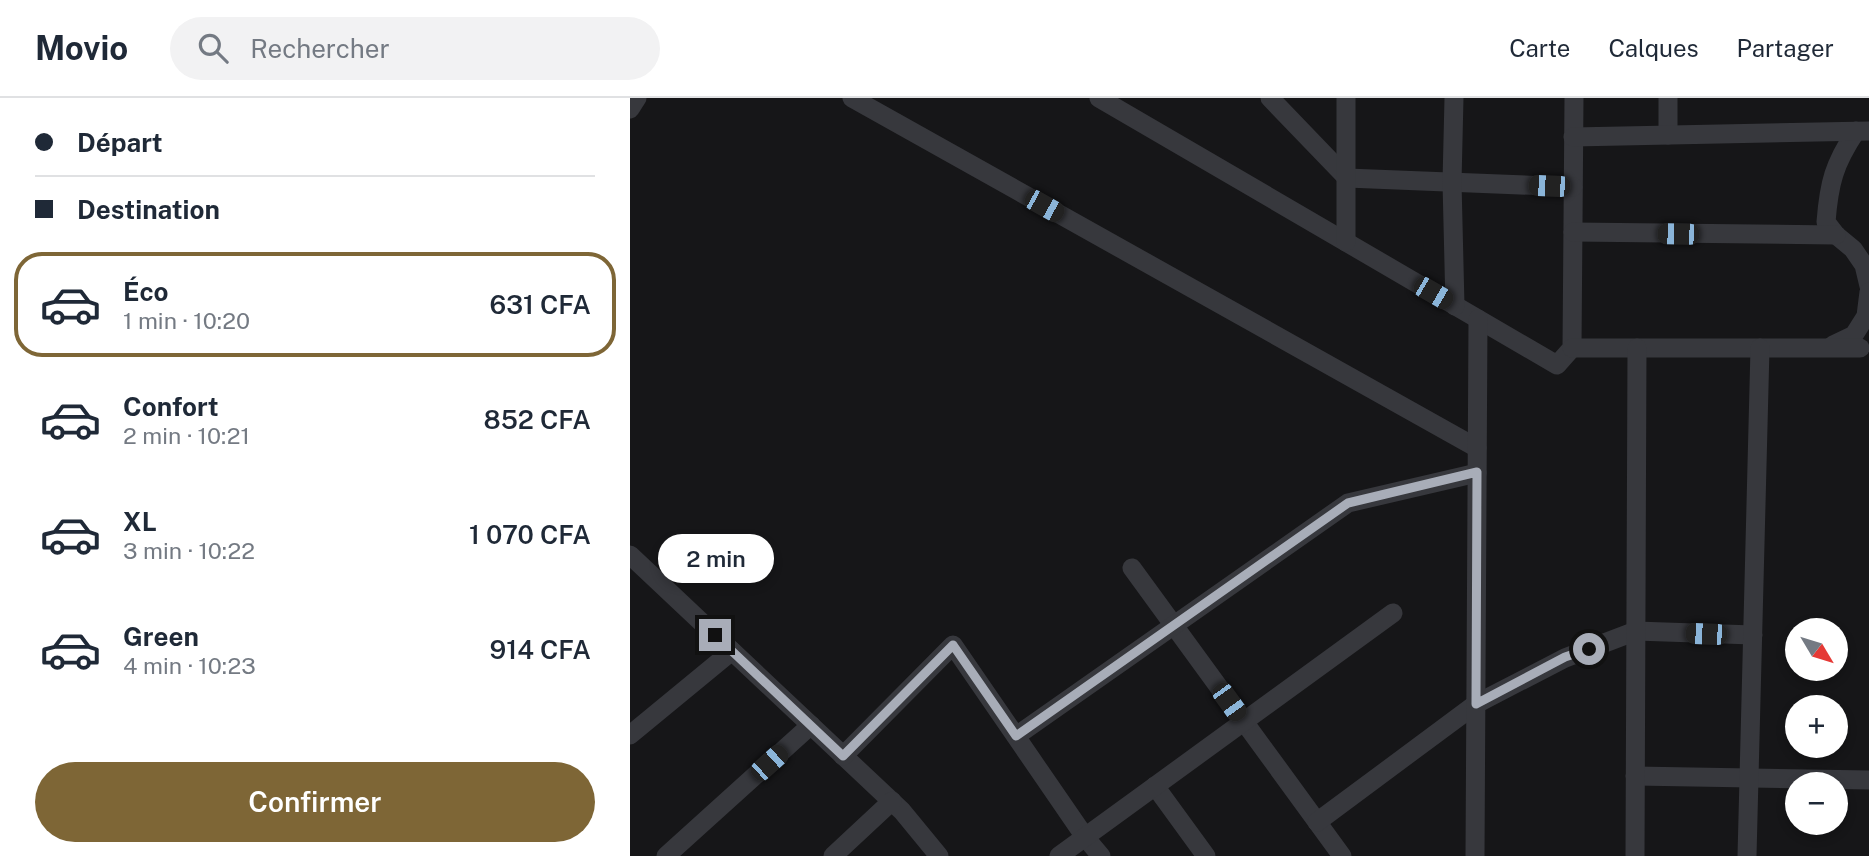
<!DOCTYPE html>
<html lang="fr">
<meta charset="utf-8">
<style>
body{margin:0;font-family:"Public Sans",sans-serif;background:#f2f2f3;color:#1f2937;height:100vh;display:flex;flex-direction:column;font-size:26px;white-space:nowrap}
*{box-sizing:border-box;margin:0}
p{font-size:23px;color:#747a83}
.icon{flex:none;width:38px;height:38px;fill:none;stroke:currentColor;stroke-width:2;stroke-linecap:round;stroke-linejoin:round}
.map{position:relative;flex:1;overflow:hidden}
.drawer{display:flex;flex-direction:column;background:#fff;width:630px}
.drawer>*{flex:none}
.hud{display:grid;align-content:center;height:154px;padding:0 35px;background:#fff}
.needle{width:46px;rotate:128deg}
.tools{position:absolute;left:1155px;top:520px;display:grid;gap:14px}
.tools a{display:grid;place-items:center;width:63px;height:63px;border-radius:50%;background:#fff;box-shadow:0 4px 10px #0003;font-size:35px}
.end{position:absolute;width:32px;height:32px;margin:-16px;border:9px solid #a8adb8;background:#111;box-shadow:0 0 0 4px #111}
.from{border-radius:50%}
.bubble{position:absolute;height:49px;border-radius:24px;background:#fff;box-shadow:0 4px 10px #0003;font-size:23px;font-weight:600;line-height:49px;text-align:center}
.car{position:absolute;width:21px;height:42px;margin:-21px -10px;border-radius:9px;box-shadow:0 0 5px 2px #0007;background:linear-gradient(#222 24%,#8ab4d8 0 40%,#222 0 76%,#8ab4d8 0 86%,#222 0)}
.hud b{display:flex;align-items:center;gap:24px;height:66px;font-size:26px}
.hud b+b{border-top:2px solid #e0e1e3}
.hud i{width:18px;height:18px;background:#1f2937}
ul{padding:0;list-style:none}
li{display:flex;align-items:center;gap:21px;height:105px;margin:0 14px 10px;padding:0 21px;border:4px solid transparent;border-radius:28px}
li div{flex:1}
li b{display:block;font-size:26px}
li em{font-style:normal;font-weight:600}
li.active{border-color:#7e6636}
li>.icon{width:63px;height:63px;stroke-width:1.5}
.button{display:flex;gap:14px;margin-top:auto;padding:14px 35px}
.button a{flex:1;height:80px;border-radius:42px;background:#7e6636;color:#fff;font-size:28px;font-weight:600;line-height:80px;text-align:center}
header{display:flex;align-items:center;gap:42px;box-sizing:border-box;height:98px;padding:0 35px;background:#fff;border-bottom:2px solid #e0e1e3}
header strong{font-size:33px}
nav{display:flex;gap:38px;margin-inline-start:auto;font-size:24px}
.search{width:490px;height:63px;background:#f2f2f3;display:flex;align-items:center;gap:18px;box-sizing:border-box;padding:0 24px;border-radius:38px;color:#747a83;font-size:26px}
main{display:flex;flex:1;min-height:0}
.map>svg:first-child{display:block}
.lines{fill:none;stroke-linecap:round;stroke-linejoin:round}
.minor{stroke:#37383d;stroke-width:19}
.route{stroke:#a8adb8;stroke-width:9}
</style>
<header>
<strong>Movio</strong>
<div class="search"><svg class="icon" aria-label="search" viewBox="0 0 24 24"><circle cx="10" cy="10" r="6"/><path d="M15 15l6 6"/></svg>Rechercher</div>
<nav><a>Carte</a><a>Calques</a><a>Partager</a></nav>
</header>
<main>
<section class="drawer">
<div class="hud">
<b><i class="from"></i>Départ</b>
<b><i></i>Destination</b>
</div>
<ul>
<li class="active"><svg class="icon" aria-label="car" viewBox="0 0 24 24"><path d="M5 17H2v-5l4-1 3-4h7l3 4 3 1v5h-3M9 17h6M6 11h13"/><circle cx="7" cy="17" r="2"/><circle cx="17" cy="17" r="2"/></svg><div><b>Éco</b><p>1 min · 10:20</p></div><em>631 CFA</em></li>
<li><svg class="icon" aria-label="car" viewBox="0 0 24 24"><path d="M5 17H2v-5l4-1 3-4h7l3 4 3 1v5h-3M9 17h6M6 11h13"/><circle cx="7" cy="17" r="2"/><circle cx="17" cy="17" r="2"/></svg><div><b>Confort</b><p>2 min · 10:21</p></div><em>852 CFA</em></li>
<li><svg class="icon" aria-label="car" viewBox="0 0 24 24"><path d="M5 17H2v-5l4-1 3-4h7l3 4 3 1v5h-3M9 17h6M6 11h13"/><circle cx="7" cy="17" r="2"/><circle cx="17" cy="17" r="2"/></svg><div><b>XL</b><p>3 min · 10:22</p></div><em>1 070 CFA</em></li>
<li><svg class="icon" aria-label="car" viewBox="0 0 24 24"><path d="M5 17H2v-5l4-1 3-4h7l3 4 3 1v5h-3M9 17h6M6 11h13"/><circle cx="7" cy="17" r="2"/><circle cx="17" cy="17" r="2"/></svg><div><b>Green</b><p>4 min · 10:23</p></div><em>914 CFA</em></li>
</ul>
<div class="button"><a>Confirmer</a></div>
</section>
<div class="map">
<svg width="1239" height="758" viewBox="0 0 1239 758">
<rect width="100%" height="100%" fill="#161618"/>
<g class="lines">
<!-- minor -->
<g class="minor">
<path d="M222,0L847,350"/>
<path d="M469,0L927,267L942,250L944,0"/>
<path d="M640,0L717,80L943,89"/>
<path d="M716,0V144"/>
<path d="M824,0L822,84L825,208"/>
<path d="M0,11L7,0"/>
<path d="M1226,33C1204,66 1199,85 1196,124L1206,137L1223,151L1234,167L1239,188"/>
<path d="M1038,37V0"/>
<path d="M943,39L1239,33"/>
<path d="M943,134L1206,137"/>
<path d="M1203,247L1224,237L1236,218L1239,194"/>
<path d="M942,250H1230"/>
<path d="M0,457L272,713L309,758"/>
<path d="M502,470L712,758"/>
<path d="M0,637L102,553"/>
<path d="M386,638L718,405L847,375"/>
<path d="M213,658L323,547L455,739L471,758"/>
<path d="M1005,678L1239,682"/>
<path d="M525,688L576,758"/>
<path d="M687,724L846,606L935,560L1006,533L1123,537"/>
<path d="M36,758L181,627"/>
<path d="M203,758L262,703"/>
<path d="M429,758L763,515"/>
<path d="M845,758L848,221"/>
<path d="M1005,758L1007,250"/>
<path d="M1117,758L1130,250"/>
</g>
</g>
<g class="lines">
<!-- route -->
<path class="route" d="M85,537L213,658L323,547L386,638L718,405L847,374L846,606L935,559L959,551"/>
</g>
</svg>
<div class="tools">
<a><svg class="needle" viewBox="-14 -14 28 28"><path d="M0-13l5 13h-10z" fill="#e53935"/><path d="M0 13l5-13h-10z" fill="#747a83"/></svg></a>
<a>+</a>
<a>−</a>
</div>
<i class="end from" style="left:959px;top:551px"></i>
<i class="end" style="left:85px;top:537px"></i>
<div class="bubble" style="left:28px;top:436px;width:116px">2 min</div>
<i class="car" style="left:919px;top:88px;rotate:272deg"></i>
<i class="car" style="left:414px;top:108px;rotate:119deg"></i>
<i class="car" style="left:1048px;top:136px;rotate:271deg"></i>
<i class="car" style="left:803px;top:195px;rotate:120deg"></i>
<i class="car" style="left:1076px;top:536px;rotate:272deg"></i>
<i class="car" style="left:599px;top:604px;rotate:144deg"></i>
<i class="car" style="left:139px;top:665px;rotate:48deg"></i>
</div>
</main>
